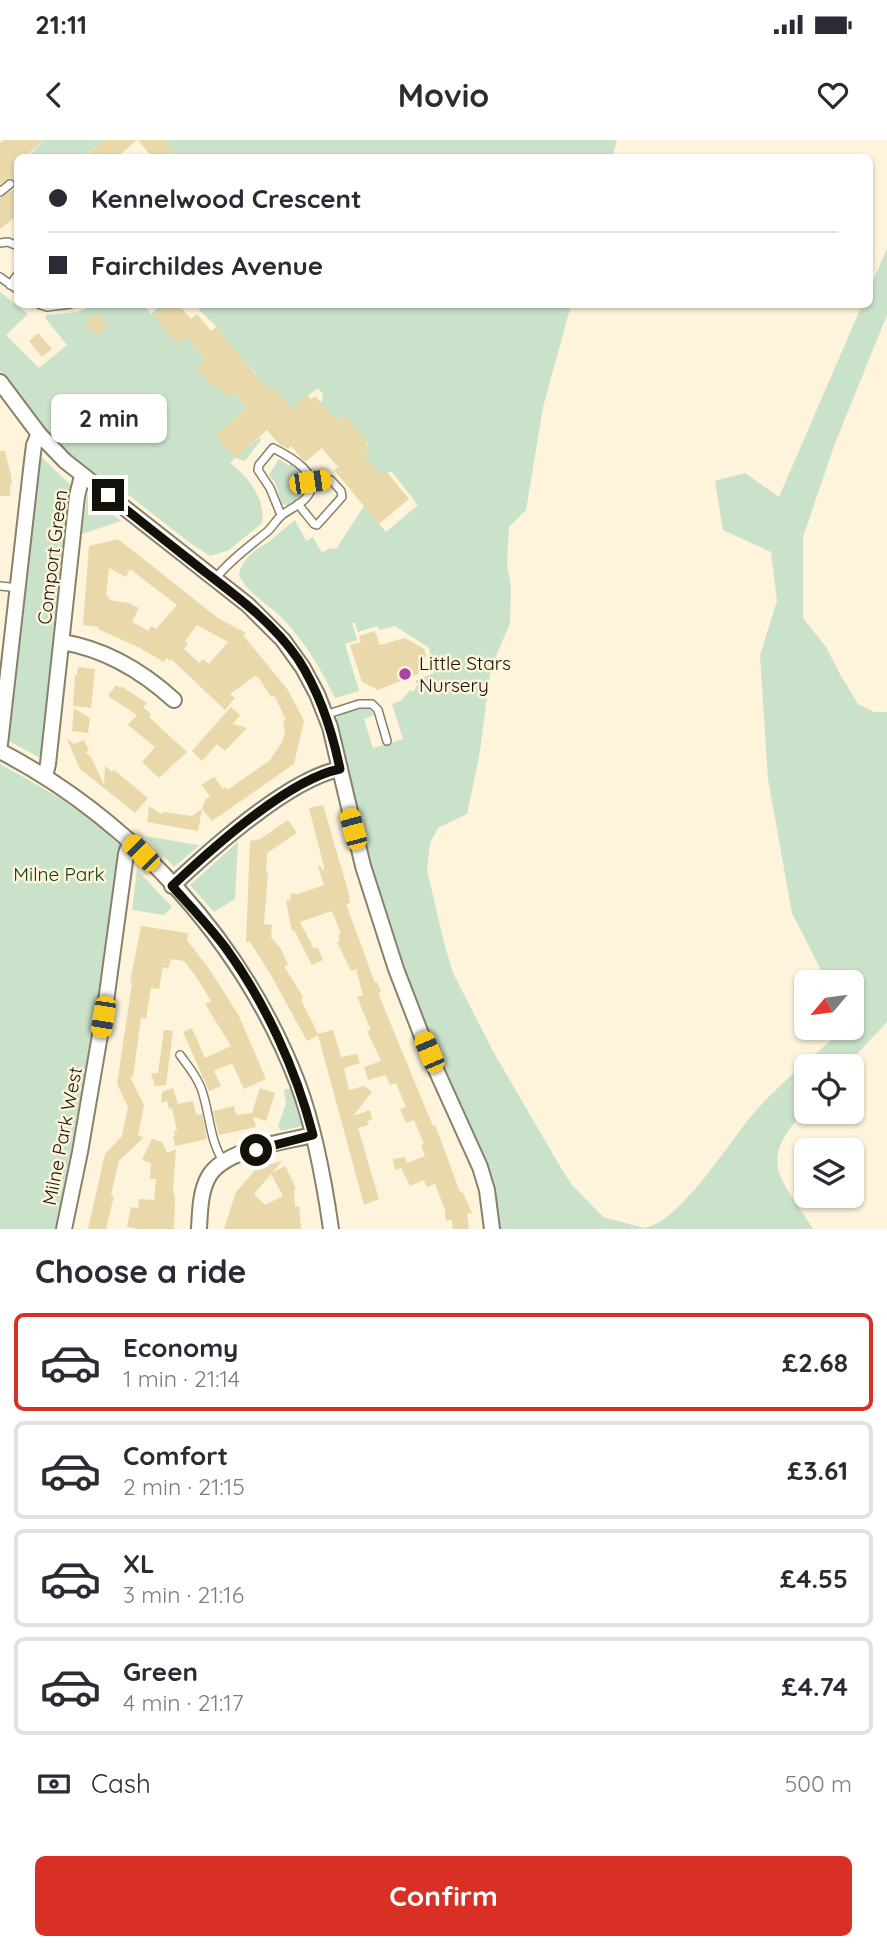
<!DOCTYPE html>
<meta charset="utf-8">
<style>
body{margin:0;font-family:Quicksand,sans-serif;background:#f2f2f3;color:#2b2b33;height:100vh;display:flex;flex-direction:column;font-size:26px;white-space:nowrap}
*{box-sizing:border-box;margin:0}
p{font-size:23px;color:#7c7c81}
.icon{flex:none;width:38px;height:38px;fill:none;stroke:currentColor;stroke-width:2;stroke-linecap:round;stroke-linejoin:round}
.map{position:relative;height:1089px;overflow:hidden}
.details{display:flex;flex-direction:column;background:#fff;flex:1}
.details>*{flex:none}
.banner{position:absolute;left:14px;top:14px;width:859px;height:154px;border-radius:10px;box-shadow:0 2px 5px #0004;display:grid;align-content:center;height:154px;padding:0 35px;background:#fff}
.needle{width:46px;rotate:241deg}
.controls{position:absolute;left:794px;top:830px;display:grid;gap:14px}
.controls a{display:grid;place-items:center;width:70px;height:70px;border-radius:10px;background:#fff;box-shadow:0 2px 5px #0004;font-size:35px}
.end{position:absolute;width:32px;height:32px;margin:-16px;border:9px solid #141108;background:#fff;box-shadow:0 0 0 4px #fff}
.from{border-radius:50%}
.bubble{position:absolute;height:49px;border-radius:10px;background:#fff;box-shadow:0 2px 5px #0004;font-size:23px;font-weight:700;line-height:49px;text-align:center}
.car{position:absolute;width:21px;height:42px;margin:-21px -10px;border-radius:9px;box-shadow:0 0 5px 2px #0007;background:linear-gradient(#f5c518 24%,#345 0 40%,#f5c518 0 76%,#345 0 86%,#f5c518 0)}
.banner b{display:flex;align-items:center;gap:24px;height:66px;font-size:26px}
.banner b+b{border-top:2px solid #e1e1e2}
.banner i{width:18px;height:18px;background:#2b2b33}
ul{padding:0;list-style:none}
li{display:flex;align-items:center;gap:21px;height:98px;margin:0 14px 10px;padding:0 21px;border:4px solid #e1e1e2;border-radius:10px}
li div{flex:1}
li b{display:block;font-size:26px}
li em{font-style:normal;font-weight:700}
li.selected{border-color:#d93025}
li>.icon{width:63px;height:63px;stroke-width:1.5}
h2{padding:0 35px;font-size:32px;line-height:84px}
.pay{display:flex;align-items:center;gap:18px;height:77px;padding:0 35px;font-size:26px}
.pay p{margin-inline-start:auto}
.primary-button{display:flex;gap:14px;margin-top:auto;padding:14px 35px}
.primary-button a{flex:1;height:80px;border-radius:10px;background:#d93025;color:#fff;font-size:28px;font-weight:700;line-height:80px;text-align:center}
.status{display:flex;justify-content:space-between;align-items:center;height:49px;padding:0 35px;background:#fff;direction:ltr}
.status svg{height:19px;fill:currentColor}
header{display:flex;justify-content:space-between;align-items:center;height:91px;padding:0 35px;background:#fff;font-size:32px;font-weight:700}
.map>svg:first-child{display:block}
.green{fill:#cae2c9}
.building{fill:#e9d8a9;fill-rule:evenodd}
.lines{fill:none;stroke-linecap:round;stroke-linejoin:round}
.service-casing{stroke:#888069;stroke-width:10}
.minor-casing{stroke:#888069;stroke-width:18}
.service{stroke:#fff;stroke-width:7}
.minor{stroke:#fff;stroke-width:14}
.route{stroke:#141108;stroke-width:9}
.poi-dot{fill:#ad44a5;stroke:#fdf4db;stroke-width:2.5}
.labels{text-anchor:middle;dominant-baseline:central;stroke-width:5;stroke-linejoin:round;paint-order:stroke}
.street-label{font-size:19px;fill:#141108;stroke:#fdf4db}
.poi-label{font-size:19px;fill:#141108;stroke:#fdf4db;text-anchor:start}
.park-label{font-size:19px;fill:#0d4213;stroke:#fdf4db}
</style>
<div class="status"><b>21:11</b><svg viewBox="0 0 49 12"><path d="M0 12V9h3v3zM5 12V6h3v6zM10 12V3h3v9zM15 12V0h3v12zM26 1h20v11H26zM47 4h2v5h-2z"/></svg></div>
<header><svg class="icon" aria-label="back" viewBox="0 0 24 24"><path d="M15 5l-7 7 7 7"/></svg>Movio<svg class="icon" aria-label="heart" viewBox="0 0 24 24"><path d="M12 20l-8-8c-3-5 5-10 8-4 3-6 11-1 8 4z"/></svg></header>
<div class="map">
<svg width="887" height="1089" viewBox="0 0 887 1089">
<rect width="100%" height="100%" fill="#fdf4db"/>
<!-- green -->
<g class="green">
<path d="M44,0H104L83,17L26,18Z"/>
<path d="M164,0H617L612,18H178Z"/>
<path d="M887,108V175L834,306L803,397V478L826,507L841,536L858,564L874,572H887V882L846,926H807V968C756,1023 779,1034 813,1089H498L485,1023L424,885L403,832L368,721L335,581L339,574L368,567L374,575L364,579L373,608L403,599L392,564L402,560L410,550L413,552L418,544L415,541L434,533L429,508L395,486L379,490L377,486L358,492L355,483H352L357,500L345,504L359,551L335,558C321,529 305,502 283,479C269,465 247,453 239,435C240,423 255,408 266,404L295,380L306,401L313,397L322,413L330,408L336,409L364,366L386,392L418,365L391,331L383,337L363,313L369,308L367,303L342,275L336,280L320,262L323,260L322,257L323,254L318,248L290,270L275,249L270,252L255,236L256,234L238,214L237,215L216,186L199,170L203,164L571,165L543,267L526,370L509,387L507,423L511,448L510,483L491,528L479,617L467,674L438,688L430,703L427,730L444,803L453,833L494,913L561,1028L572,1045L603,1077L645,1088C682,1081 732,997 758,968C785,939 817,913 846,887H852V882L861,874L852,867V842H827L792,773L768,639L760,515L777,461L771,412L723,390L715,341L745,333L779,357L862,165L870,164V148Z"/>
<path d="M0,152L28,174L6,195L39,228L67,205L46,179V175L78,172L96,164L144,165L151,174L157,169L154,165H169L177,203L184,198L182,195L184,193L208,222L212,246L220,241V236L247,269L229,283L235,317L259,298L261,300L245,321L235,318L230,323C248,336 266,359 262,383L229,410L210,416L190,403L117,346L103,345L82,328L49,296L0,231Z"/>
<path d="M38,314L73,347L44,620L7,600Z"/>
<path d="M279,319L289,326L291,322C302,332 309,339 303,354L289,366L282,364L275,342L269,335Z"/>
<path d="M87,354L121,381L82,394Z"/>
<path d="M0,624C34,643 100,678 122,710L103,851L59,1089H0Z"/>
<path d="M145,696L198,705L199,706L174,727Z"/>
<path d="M238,702L235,759L214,772L190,745Z"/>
<path d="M137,730L172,767L164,775L132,770Z"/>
<path d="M291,948L302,986L281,991L278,986L286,964L284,950Z"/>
</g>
<!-- building -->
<g class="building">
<path d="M4,0H44L23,18H18V75L0,89V58L14,49L16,44L14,40L10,38L0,44V3Z"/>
<path d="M104,0H137L116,18H83Z"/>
<path d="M138,0H164L178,18H153Z"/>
<path d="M169,164H178L191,179L197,174L211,191L216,187L270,252L274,248L291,269L307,255L311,259L315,256L336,280L342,275L347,281L349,280L368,303L366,304L369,308L363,313L382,336L387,332L409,359L379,384L334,330L338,327L322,308L305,322L291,306L288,309L279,304L267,290L235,318L215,294L247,269L233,252L227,258L216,244L212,247L196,227L206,219L186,196L177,204L154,176Z"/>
<path d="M97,173L108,187L96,196L85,183Z"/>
<path d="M38,193L52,209L42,217L29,201Z"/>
<path d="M0,311H5L11,335L12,345H10V356H0Z"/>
<path d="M118,399L218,478L246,493L243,495L288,550L304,581L294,624L212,681L202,669L205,660L210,656L201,645L214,637L223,649L226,647L227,650L269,621L281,604L285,593L283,581L286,580L274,555L271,557L259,538L255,536L230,554L235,558L225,570L171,519L170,521L166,518L164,522L140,508L98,489L99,487L83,485L89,406ZM109,428L126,437L130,429L177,465L156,489L151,486L149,491L132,482L139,468L129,463L109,460V457L106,456ZM197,485L228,502L209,524L203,519L199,523L184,509L188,503L185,501Z"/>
<path d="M375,491L380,505L405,498L424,509L426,515L418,534L378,550L362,542L350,505L361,502L359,496Z"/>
<path d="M78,527L95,529L91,568L73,566L75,535H77Z"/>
<path d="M116,545L120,548L121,546L147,563L143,567L151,574L149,577L187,612L159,638L142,622L155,607L128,585L137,575L108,556Z"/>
<path d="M231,567L240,575L233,584L247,588L225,611L217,604L202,621L192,611Z"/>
<path d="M74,568L90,578L88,593L72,591Z"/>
<path d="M67,599L74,604L84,600L89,611L85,612L91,617L104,645L105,626L112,632L114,630L148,658L135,673L80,629Z"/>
<path d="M323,665L349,754L350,763L346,764L375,843L377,842L381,852L378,853L425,967L433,986L435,985L460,1052L462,1051L472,1073L467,1074L469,1089H453L452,1080L446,1081L445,1070L435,1044L427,1047L424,1040L410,1046L401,1028L395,1030L393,1019L405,1017L407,1023L425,1016L421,1005L424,1004L414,980L406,983L400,969L406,967L396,943L390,945L386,935L368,940L364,927L381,921L367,891L371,890L357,857L363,855L356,829L351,831L337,802L340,801L338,795L341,794L332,771L300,782L314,809L318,808L323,820L312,825L294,790L292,791L286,761L289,760L290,763L291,753L298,754L324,745L318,727L320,726L323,731L324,727L309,668Z"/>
<path d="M149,666L161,674L164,672L192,676L202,669L198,691L147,682Z"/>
<path d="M288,680L297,693L267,713L266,733H268L264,784L272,785L271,797L281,809L288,825L284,826L303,857L301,860L318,894L333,890L341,917L357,914L360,923L344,928L349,950L364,946L372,952L353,976L370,970L372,980L367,981L368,985L358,988L379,1059L364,1065L318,895L307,901L271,835L250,802H246L250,701L260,699Z"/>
<path d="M141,786L188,793L187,800L210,830L239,876L266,939L244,949L232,923L214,931L221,946L209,951L183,892L192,888L205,918L231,906L205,864L211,861L197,838L184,821L171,819L168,829L163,827L159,849L151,848L146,879L141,878L133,937H130L144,965L138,996L144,997L119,1021L111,1055L114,1056L106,1089H88L105,1014L122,996L125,981L128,967L117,944L132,843H130Z"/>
<path d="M164,890L173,891L166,945L155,946L151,933H158Z"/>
<path d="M173,948L178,964L193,961L196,975L202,974L207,999L175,1006L173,996H175L174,991H177L172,968L169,969L167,961L161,963L162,952Z"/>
<path d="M260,948L275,953L266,981L253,977L256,987L219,995L213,971L234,966L236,975L252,973Z"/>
<path d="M152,999L162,1002L167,1013L176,1009L173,1050L175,1058L174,1089H139L127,1087L131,1067L138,1068L139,1059L154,1060L156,1039H150L151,1023L142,1020Z"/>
<path d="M282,1021L272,1033L285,1026L296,1048L294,1049L295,1067L299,1066L301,1089H224L236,1052L257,1028ZM271,1034L283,1056L265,1065L254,1054Z"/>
</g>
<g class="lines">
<!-- service casing -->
<g class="service-casing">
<g id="service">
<path d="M0,52L10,44"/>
<path d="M0,103L8,102L18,106"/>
<path d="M0,137L18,150"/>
<path d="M10,145L18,134"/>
<path d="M38,164L47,167L71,164"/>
<path d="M298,364L314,384L317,385L342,357L341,351L331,340L310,342"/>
<path d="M215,439C230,420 250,406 268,391C273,386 277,379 282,375C290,369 298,366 305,359C327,336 289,316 273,308L259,325L258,330L270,348L281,375"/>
<path d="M0,446L19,448"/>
<path d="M325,575L359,564H372L378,570L387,601"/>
<path d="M180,915C188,926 196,935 201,948C210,972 209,999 223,1021"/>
</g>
</g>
<!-- minor casing -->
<g class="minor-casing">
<g id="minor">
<path d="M0,242L39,294L65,321L248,465L283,500L303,528L317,554L330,587L363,726L396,829L428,912L480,1027L487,1050L492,1089"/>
<path d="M62,502C105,509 142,531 174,560"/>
<path d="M0,604L32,321L34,305L39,294"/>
<path d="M0,611C134,681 244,803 298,944C315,990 324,1040 331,1089"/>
<path d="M45,636L48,624L77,356L82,336"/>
<path d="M172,746C210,710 289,639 340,629"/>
<path d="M64,1089L80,1012L107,854L126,714L130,702"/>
<path d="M199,1089C200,1072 200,1051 209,1036C225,1009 284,1002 313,995"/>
</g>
</g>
<!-- service -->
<use href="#service" class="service"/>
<!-- minor -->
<use href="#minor" class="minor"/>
</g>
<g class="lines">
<!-- route -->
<path class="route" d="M108,355C140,381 172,406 205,432C239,458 273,483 298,519C320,553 332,590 340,629C289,639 210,710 172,746C190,766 209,786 225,807C265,862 296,929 313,995L256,1010"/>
</g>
<!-- markers -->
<circle class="poi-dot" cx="405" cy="534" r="7"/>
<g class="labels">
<!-- street labels -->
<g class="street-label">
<text transform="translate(52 417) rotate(-83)">Comport Green</text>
<text transform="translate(62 996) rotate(-79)">Milne Park West</text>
</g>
<!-- poi labels -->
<g class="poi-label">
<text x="419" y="523">Little Stars<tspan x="419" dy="22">Nursery</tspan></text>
</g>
<!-- park labels -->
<g class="park-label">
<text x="59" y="734">Milne Park</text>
</g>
</g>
</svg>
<div class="controls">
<a><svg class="needle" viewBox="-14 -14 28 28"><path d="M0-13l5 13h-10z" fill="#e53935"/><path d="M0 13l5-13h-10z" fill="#7c7c81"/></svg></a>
<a><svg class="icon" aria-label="locate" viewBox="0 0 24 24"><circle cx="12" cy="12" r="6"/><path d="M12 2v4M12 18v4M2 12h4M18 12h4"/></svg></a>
<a><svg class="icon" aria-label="layers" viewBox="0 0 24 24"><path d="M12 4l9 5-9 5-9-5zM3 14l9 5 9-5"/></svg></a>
</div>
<i class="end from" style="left:256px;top:1010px"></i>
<i class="end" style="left:108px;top:355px"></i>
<div class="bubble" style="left:51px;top:254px;width:116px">2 min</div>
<i class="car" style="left:310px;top:342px;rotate:82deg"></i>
<i class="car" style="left:353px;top:689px;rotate:345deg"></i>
<i class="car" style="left:141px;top:713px;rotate:315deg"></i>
<i class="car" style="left:103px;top:877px;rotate:189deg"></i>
<i class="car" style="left:429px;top:912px;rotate:337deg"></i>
<div class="banner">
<b><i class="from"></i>Kennelwood Crescent</b>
<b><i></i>Fairchildes Avenue</b>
</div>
</div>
<section class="details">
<h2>Choose a ride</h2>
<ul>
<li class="selected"><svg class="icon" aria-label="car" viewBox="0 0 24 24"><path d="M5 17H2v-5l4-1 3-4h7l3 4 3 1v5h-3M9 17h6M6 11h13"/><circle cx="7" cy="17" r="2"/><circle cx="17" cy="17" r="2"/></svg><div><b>Economy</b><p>1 min · 21:14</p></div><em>£2.68</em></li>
<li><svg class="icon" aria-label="car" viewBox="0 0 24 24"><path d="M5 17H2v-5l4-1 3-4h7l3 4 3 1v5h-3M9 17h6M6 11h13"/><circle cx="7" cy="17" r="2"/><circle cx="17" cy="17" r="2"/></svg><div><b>Comfort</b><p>2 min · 21:15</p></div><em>£3.61</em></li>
<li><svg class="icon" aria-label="car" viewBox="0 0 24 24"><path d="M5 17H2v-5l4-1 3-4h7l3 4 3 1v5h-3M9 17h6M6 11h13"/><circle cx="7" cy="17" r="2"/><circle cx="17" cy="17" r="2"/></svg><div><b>XL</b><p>3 min · 21:16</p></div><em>£4.55</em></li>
<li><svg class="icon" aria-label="car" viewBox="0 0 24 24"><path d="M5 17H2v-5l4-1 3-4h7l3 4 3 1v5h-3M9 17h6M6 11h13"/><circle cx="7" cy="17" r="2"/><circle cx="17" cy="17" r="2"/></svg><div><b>Green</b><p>4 min · 21:17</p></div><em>£4.74</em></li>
</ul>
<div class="pay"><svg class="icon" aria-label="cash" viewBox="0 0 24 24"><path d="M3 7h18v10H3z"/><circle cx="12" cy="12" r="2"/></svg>Cash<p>500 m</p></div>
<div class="primary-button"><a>Confirm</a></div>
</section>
